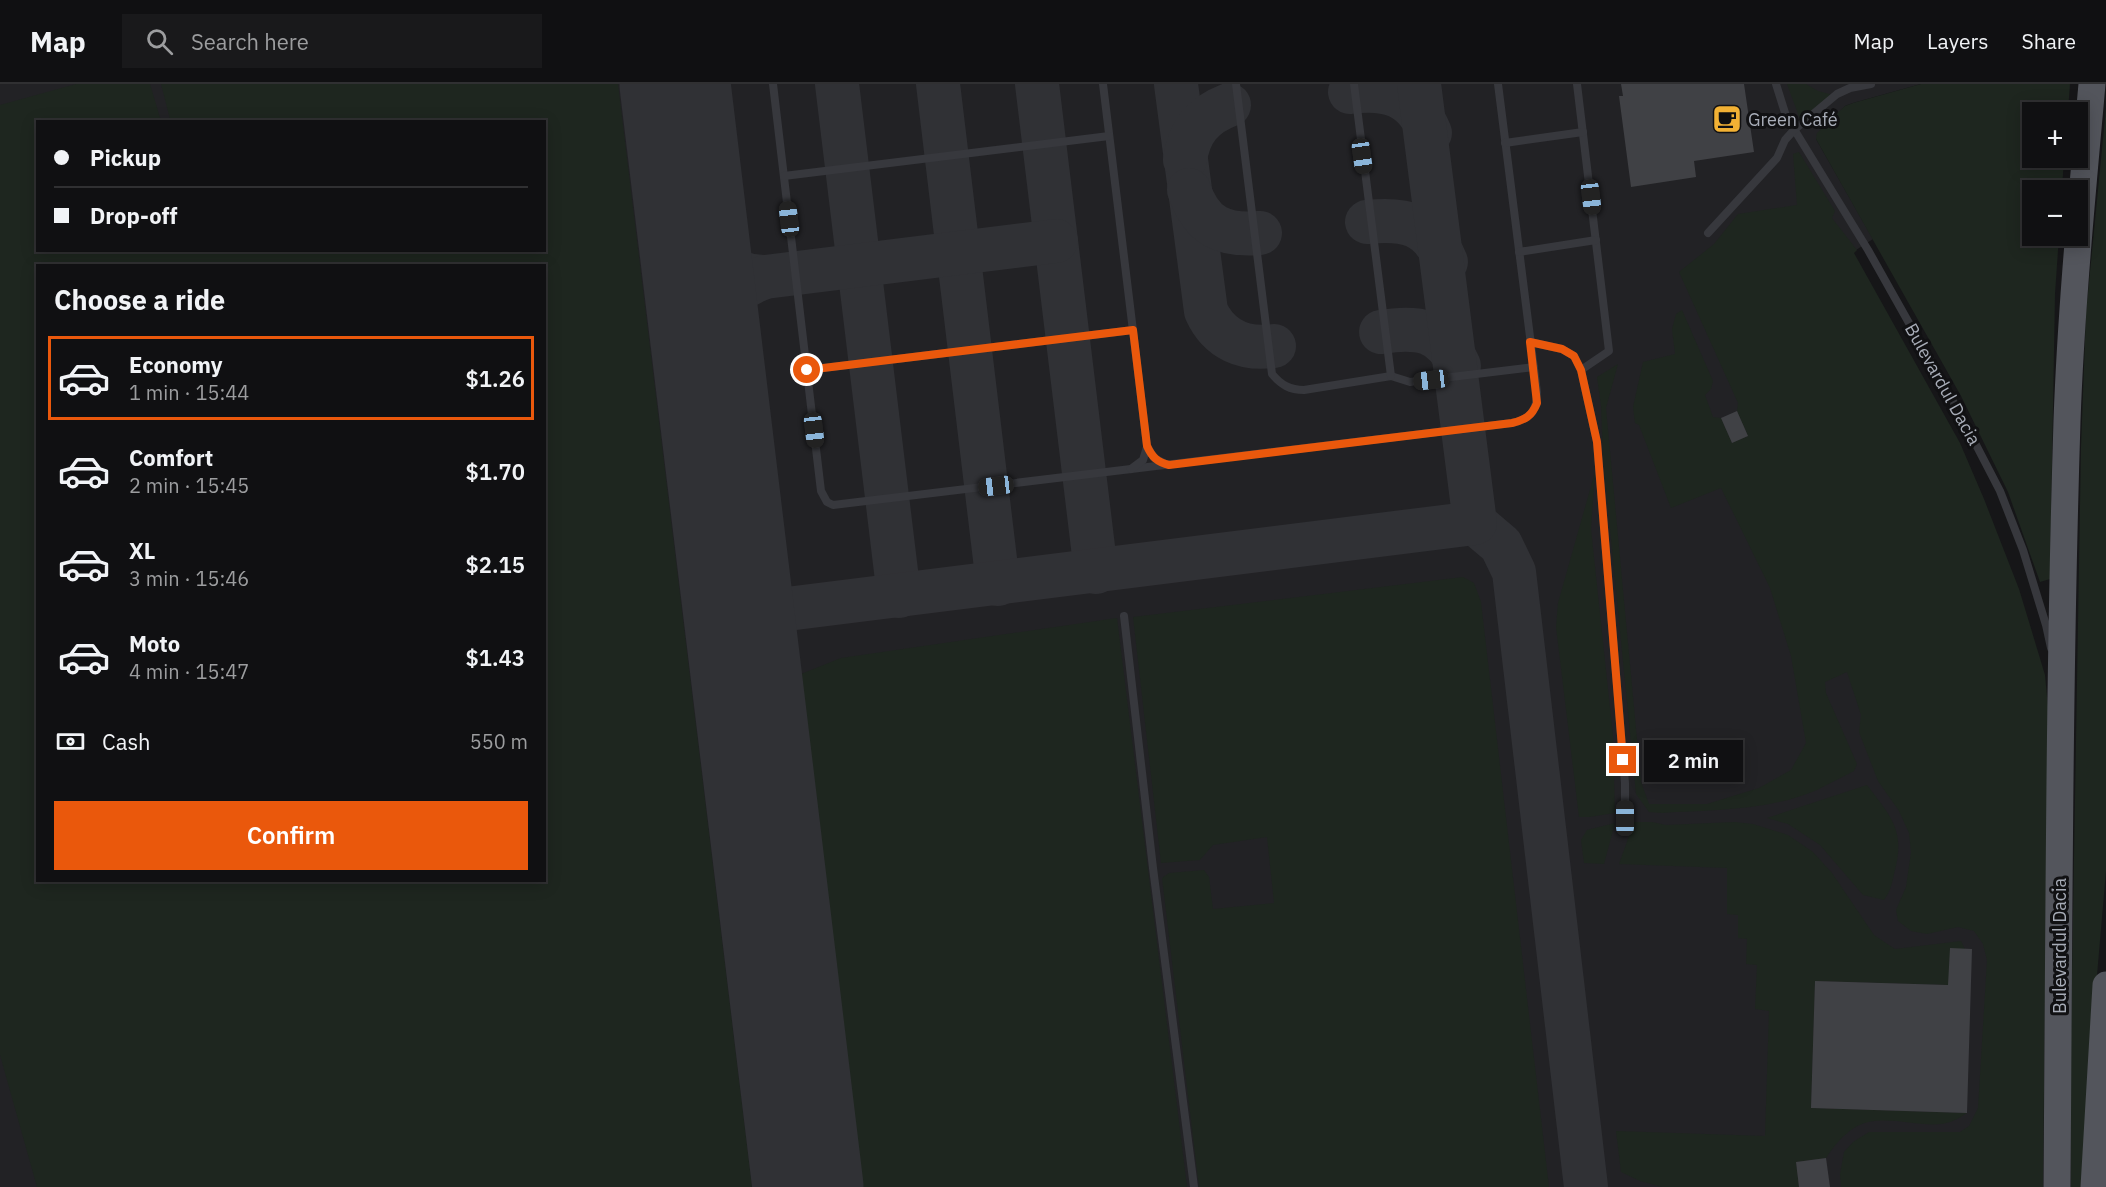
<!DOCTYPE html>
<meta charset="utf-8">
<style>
body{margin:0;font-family:"IBM Plex Sans",sans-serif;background:#19191b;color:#f1f3f6;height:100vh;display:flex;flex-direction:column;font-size:22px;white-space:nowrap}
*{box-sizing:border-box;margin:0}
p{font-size:20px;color:#9c9d9f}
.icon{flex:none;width:33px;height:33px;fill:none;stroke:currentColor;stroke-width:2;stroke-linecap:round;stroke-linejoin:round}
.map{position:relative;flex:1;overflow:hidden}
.sheet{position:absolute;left:36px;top:180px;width:510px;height:618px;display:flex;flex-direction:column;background:#101012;border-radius:0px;box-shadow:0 3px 15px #0003,0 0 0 2px #303032}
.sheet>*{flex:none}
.top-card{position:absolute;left:36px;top:36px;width:510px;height:132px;border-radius:0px;box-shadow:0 3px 15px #0003,0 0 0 2px #303032;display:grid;align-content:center;height:132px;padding:0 18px;background:#101012}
.tools{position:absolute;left:2022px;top:18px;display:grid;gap:12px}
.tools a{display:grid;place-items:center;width:66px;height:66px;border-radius:0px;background:#101012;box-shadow:0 3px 15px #0003,0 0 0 2px #303032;font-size:30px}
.end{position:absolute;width:27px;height:27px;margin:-14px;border:8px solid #ea580c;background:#fff;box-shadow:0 0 0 3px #fff}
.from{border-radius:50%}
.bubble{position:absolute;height:42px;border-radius:0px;background:#101012;box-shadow:0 3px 15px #0003,0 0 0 2px #303032;font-size:20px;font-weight:600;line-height:42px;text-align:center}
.car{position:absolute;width:18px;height:36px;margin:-18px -9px;border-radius:8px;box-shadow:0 0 4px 2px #0007;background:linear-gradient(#222 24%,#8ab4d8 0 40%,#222 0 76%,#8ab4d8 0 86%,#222 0)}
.top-card b{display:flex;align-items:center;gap:21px;height:57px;font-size:22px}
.top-card b+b{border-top:2px solid #303032}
.top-card i{width:15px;height:15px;background:#f1f3f6}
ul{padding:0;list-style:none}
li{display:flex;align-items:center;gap:18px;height:84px;margin:0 12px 9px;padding:0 6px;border:3px solid transparent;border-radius:0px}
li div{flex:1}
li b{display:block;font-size:22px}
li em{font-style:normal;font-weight:600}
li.active{border-color:#ea580c}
li>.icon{width:54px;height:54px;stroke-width:1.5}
h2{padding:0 18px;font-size:27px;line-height:72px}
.pay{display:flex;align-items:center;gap:15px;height:66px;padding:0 18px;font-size:22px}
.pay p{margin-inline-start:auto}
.action{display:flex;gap:12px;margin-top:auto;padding:12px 18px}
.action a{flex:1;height:69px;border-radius:0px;background:#ea580c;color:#fff;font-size:24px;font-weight:600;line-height:69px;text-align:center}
header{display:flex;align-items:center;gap:36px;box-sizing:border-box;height:84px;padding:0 30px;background:#101012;border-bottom:2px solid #303032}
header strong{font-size:28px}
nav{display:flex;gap:33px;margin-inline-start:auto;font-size:21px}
.search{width:420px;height:54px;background:#19191b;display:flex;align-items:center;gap:15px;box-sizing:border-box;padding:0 21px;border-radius:0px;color:#9c9d9f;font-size:22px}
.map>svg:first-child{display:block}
.built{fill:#222225;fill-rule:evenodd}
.green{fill:#1e261f;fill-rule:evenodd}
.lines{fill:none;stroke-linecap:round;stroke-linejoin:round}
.taxiway{stroke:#303135;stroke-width:44}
.runway{stroke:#303135;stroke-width:111}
.building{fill:#404145}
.service{stroke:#37383d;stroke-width:8}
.primary{stroke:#53555c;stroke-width:27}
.route{stroke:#ea580c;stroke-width:8}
.labels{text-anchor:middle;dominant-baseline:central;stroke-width:6;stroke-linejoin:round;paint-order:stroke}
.poi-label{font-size:18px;fill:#a8adb8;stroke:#111113;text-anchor:start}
.street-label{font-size:18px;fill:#a8adb8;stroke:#111113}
</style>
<header>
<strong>Map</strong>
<div class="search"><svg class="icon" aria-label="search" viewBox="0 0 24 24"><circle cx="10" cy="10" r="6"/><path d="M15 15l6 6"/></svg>Search here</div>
<nav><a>Map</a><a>Layers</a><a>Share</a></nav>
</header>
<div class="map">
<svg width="2106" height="1103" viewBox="0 0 2106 1103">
<rect width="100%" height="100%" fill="#161618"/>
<!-- built -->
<path class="built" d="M0,0H1921L1853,19L1845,22L1816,55L1873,155L1853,168L1996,777L1975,1103H0ZM38,38H544V166H38ZM38,182H544V796H38Z"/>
<!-- green -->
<g class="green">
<path d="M76,0H150L161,37L38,38V166H544V38L163,37L170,35L161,0H618L752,1103H37L0,971V21ZM38,182H544V796H38Z"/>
<path d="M1787,0H1806L1818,7L1837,12L1801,38Z"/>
<path d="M1921,0H2070L2068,28H2032V74H2064L2062,106H2032V152H2059L2055,210L2050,495L2040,498L2008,408L1961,312L1816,55L1817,49L1845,22L1853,19Z"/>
<path d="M2106,24V787L2094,926L2085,1103H2071V950L2081,363L2086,229Z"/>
<path d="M1799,68L1835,127L1832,134L1857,166L1854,169L1960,359L1984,415L2019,505L2045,591L2048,623L2043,1103H1841L1840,1090L1844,1068L1853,1058L1869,1048H1960L1969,1042L1978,1024L1987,876L1983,860L1974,847L1958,843L1927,850L1911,847L1898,837L1896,826L1906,803L1911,768L1909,749L1899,727L1878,697L1859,648L1861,631L1847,588L1825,598L1826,609L1857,680L1854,687C1842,693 1829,700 1817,706C1768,727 1713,726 1662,729L1649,728L1636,710L1603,374L1601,322L1597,293L1618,280L1606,324L1641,698L1649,720H1707L1759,704L1791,686L1806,659L1791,572L1770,504L1721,404L1671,424L1639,341L1635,339L1633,323L1643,278L1675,270L1672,245L1676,230L1682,226L1713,297L1711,305L1705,311L1713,333L1721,334L1732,359L1748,352L1737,327L1738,319L1679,188L1714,160L1738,130L1797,121L1793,70Z"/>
<path d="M1595,388L1591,445L1613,652L1615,729L1589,733H1579L1556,543L1558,519Z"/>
<path d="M1463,493L1474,499L1481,518L1549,1103H1199L1162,794L1169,789L1204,786L1209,793L1213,825L1274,819L1267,753L1213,761L1200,776L1161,779L1133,533Z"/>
<path d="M1117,534L1187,1103H863L801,590L841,574Z"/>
<path d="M1867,701C1892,734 1906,747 1894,790C1892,800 1890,808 1884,816L1863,811L1820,761L1788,740L1767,734Z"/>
<path d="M1634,738H1652L1666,741L1734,738L1753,740L1788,751L1813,768L1832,789L1874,851L1895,865L1961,857L1965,865H1950L1949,901L1815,897L1811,1024L1967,1029C1959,1034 1951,1039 1941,1040C1914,1043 1879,1028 1854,1044C1842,1052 1834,1062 1826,1074L1796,1078L1799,1103H1662L1640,1097L1621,1088L1616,1047L1765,1052L1769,927L1755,925L1757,881L1746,880L1747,855L1738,854V831L1727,830V784L1619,780Z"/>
<path d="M1615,739L1604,780L1584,779L1581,756L1587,746Z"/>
</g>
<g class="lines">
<!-- taxiway -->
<g class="taxiway">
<path d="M837,0L899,512"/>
<path d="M938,0L998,500"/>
<path d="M1037,0L1096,488"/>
<path d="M1176,0L1206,227C1219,256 1244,266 1274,262"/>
<path d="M1350,8C1388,3 1414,11 1430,49"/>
<path d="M1185,76C1189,47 1203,31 1229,21"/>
<path d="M1189,106C1202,143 1223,152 1260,149"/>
<path d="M690,130C703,170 721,191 765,193"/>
<path d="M1367,138C1405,134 1430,139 1446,178"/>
<path d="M1381,248C1417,242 1443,245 1459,282"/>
<path d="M706,261C717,225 729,206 765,193L1056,157"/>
<path d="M1475,439L1501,461L1514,488L1586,1103"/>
<path d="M739,531L1475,439L1419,0"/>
</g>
<!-- runway -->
<path class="runway" d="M675,0L808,1103"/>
</g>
<!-- building -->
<g class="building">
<path d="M1621,0H1744L1754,68L1694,77L1696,93L1631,103L1619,12H1623Z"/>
<path d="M1737,327L1748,352L1732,359L1721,334Z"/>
<path d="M1950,864L1972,865L1967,1029L1811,1024L1815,897L1948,901Z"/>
<path d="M1826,1074L1830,1103H1799L1796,1078Z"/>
</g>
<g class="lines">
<!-- service -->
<g class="service">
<path d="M773,0L821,407L827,418L833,421L1512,339C1530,335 1537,327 1537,308L1498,0"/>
<path d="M1103,0L1147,362L1154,374L1166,380"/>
<path d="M1236,0L1272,290C1281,301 1290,306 1304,306L1391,292L1410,298L1534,283"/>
<path d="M1354,0L1391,292"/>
<path d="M1577,0L1609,267L1581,286"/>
<path d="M1776,0L1786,32L1868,166L1959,328L2000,407L2023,466L2046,541L2051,564"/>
<path d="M1505,59L1583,48"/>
<path d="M784,92L1109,52"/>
<path d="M1708,149L1777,74L1785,56L1794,46L1837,10L1850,4L1871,0"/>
<path d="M1519,168L1596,156"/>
<path d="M1530,258L1562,265L1574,272L1581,286L1597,358L1625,699V734"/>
<path d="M807,286L1133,246"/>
<path d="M1131,385L1143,376L1147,363"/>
<path d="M1124,532L1153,784L1194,1103"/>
</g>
<!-- primary -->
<g class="primary">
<path d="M2057,1103C2059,848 2059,592 2067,337C2071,225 2082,112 2092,0"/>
<path d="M2094,1103L2106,901"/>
</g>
</g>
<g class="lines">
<!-- route -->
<path class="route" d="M807,286L1133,246L1147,362C1152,373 1157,378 1169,381L1512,339C1525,336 1532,332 1537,319L1530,258L1562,265L1574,272L1581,286L1597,358L1623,676"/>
</g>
<!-- icons -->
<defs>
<g id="cafe-square" transform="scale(1.5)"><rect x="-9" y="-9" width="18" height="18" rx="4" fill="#f2b134" stroke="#111113"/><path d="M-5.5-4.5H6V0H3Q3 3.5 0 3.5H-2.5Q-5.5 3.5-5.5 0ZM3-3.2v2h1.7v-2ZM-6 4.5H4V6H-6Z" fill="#111"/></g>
</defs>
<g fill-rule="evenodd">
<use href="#cafe-square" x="1727" y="35"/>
</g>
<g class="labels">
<!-- poi labels -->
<g class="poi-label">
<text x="1748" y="35">Green Café</text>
</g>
<!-- street labels -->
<g class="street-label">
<text transform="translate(1943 300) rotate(61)">Bulevardul Dacia</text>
<text transform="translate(2059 862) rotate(-90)">Bulevardul Dacia</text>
</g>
</g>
</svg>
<div class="tools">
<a>+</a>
<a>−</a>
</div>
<i class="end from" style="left:807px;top:286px"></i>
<i class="end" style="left:1623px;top:676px"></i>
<div class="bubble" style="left:1644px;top:656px;width:99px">2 min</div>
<i class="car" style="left:1362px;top:72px;rotate:172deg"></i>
<i class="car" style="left:1591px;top:113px;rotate:173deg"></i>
<i class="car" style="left:789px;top:135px;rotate:353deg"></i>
<i class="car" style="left:1431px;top:296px;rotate:263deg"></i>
<i class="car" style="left:814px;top:346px;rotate:173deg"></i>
<i class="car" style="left:996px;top:402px;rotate:263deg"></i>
<i class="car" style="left:1625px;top:734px;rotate:0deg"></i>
<div class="top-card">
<b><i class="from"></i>Pickup</b>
<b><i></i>Drop-off</b>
</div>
<section class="sheet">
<h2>Choose a ride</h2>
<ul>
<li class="active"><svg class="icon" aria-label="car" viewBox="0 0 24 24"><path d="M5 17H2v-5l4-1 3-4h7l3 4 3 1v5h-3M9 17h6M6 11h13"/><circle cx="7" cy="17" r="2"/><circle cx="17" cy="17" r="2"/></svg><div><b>Economy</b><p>1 min · 15:44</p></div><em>$1.26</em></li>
<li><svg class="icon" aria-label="car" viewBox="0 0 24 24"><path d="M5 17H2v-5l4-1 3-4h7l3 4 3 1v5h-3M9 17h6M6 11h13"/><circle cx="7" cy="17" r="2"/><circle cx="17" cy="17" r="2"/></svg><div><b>Comfort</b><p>2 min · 15:45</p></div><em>$1.70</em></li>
<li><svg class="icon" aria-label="car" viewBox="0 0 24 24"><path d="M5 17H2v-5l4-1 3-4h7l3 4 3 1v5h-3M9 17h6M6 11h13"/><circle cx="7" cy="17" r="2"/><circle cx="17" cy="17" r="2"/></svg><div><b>XL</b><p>3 min · 15:46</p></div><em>$2.15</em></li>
<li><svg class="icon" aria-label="car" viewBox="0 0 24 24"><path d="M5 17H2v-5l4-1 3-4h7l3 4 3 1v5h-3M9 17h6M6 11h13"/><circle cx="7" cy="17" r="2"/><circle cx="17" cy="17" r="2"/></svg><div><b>Moto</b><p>4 min · 15:47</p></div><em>$1.43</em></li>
</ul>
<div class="pay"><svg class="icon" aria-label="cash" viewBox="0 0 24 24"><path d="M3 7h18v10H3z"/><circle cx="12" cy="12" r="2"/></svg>Cash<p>550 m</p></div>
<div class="action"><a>Confirm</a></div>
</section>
</div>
